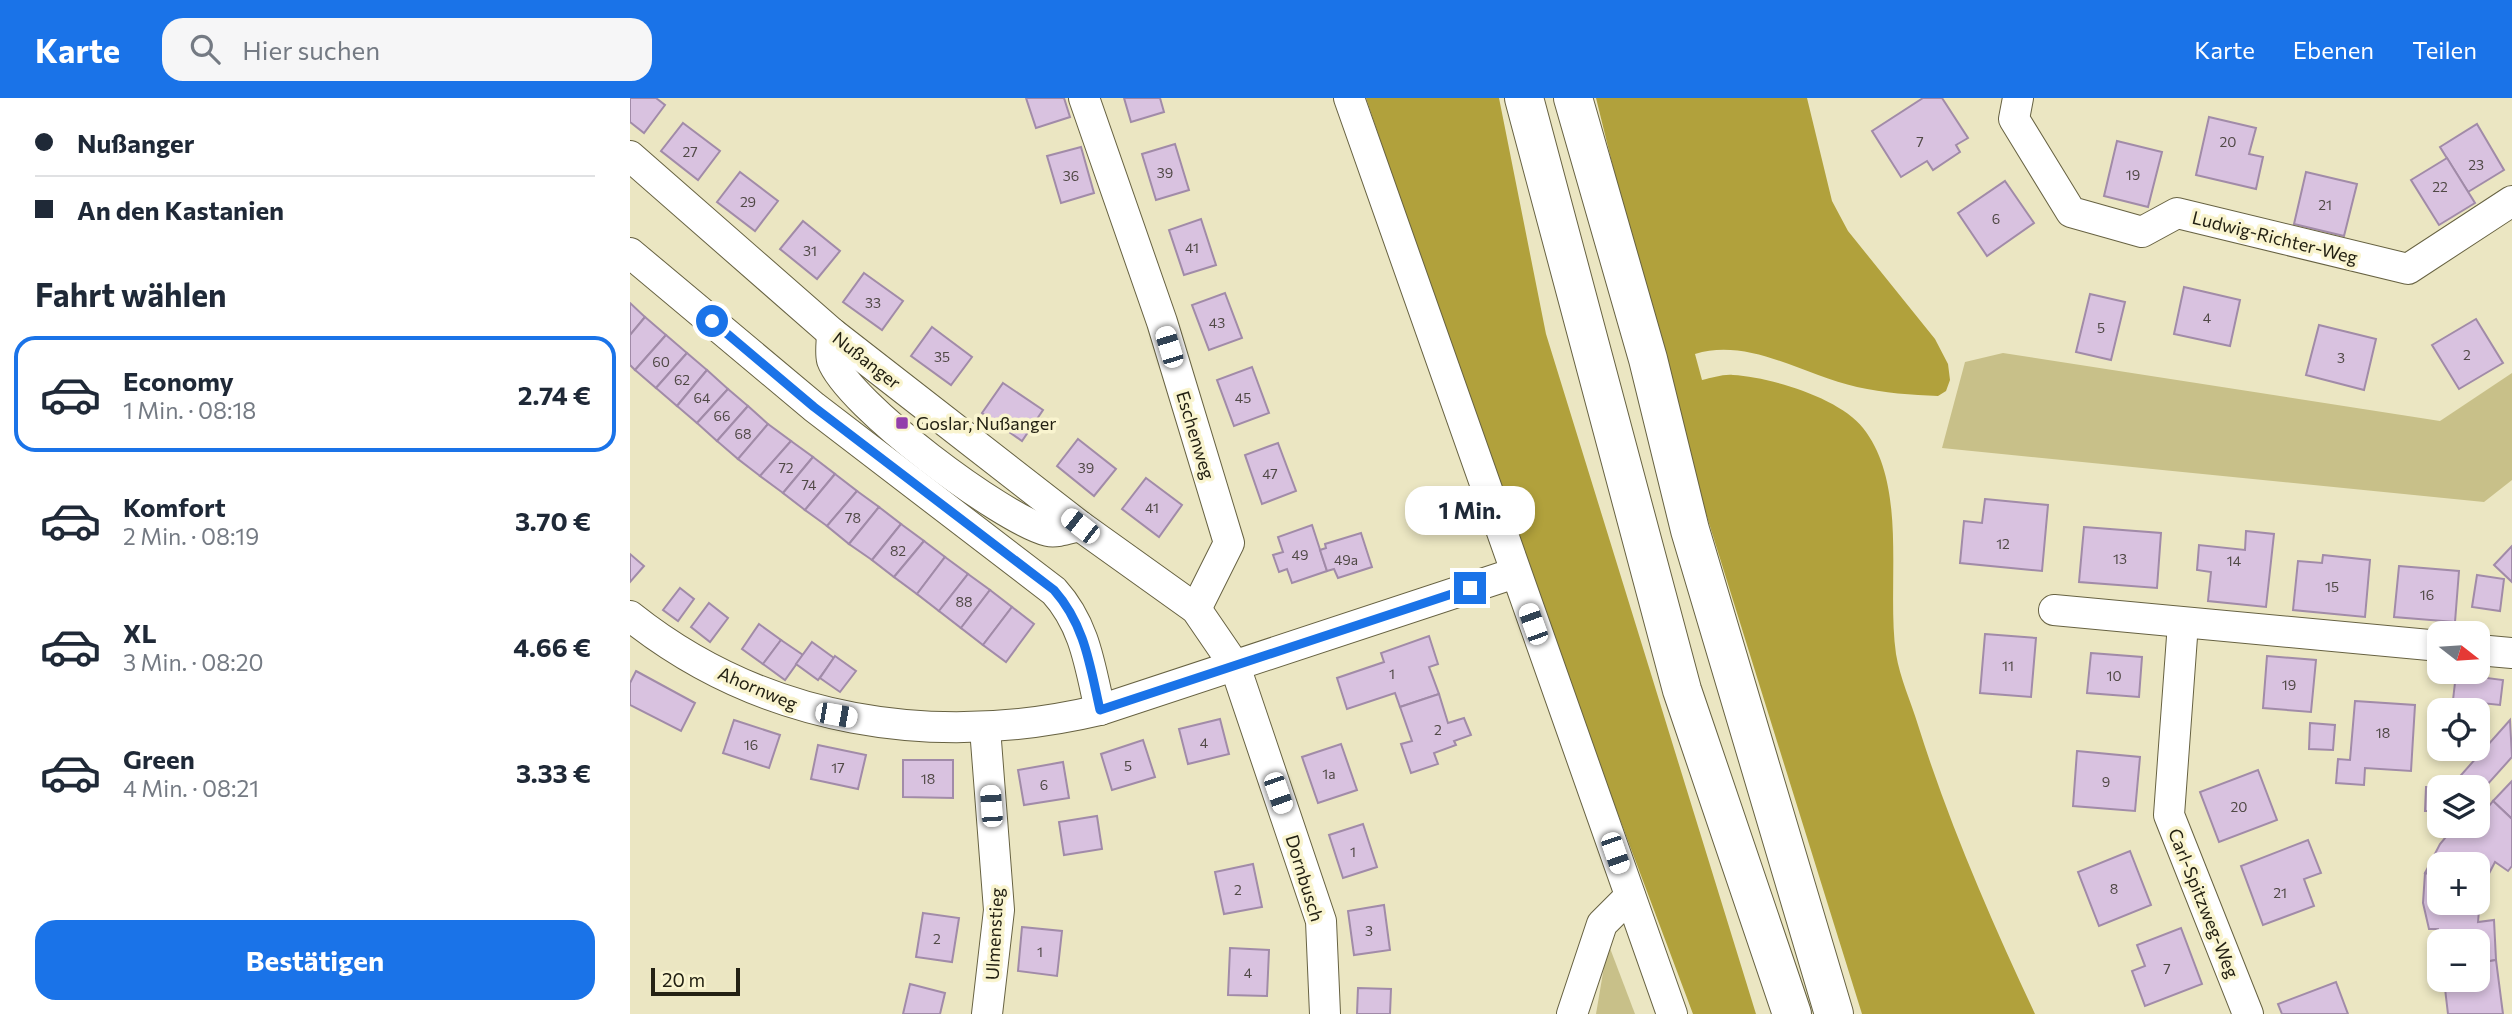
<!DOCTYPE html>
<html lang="de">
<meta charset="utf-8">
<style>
body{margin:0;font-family:Commissioner,sans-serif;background:#f6f6f7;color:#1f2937;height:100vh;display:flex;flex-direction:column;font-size:26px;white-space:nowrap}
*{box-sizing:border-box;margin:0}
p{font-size:23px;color:#747a83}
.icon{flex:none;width:38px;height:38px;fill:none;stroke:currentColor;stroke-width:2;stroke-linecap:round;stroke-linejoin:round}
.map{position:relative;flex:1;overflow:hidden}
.details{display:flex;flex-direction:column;background:#fff;width:630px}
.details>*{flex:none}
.banner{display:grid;align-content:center;height:154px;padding:0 35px;background:#fff}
.needle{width:46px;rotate:107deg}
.tools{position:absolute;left:1797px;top:523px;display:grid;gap:14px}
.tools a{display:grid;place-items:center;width:63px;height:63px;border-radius:14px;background:#fff;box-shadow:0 4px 10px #0003;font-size:35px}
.scale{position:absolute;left:21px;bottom:18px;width:89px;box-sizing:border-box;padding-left:7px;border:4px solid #232113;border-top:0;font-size:19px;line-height:24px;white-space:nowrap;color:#232113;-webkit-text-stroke:5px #f9f4cf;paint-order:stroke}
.end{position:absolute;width:32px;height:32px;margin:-16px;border:9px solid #1a73e8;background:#fff;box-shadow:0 0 0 4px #fff}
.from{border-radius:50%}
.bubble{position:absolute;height:49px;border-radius:21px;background:#fff;box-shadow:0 4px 10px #0003;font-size:23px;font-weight:700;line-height:49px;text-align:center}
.car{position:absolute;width:21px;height:42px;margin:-21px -10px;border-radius:9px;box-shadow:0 0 5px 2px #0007;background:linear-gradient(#fff 24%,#345 0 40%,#fff 0 76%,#345 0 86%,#fff 0)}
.banner b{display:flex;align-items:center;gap:24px;height:66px;font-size:26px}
.banner b+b{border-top:2px solid #e0e1e3}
.banner i{width:18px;height:18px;background:#1f2937}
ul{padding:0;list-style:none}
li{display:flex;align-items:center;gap:21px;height:116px;margin:0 14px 10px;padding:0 21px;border:4px solid transparent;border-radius:21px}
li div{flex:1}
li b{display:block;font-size:26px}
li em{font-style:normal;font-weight:700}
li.on{border-color:#1a73e8}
li>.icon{width:63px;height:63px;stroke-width:1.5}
h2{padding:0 35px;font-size:32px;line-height:84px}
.button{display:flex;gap:14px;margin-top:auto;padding:14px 35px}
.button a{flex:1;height:80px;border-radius:21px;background:#1a73e8;color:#fff;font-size:28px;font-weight:700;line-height:80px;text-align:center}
header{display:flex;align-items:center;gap:42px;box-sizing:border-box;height:98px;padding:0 35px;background:#1a73e8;color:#fff}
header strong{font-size:33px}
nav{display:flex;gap:38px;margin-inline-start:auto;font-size:24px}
.search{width:490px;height:63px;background:#f6f6f7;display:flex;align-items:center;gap:18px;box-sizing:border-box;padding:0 24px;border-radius:21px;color:#747a83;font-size:26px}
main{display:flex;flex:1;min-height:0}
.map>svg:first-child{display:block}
.green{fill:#c8c089}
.forest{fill:#b1a13c}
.building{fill:#d9c2e0;stroke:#a18ba8;stroke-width:2}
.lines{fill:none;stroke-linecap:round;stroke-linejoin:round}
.minor-casing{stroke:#676242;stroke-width:32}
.highway-casing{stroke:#676242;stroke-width:40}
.minor{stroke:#fff;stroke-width:30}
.highway{stroke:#fff;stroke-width:38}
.route{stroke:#1a73e8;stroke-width:9}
.poi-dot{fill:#933eab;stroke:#f9f4cf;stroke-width:2.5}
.labels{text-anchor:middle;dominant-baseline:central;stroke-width:7;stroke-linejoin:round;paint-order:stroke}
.number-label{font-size:14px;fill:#504946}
.street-label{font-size:18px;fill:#232113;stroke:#f9f4cf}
.poi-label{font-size:18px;fill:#232113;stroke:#f9f4cf;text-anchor:start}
</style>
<header>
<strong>Karte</strong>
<div class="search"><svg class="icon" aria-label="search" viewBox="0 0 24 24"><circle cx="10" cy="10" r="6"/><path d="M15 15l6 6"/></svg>Hier suchen</div>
<nav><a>Karte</a><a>Ebenen</a><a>Teilen</a></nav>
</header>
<main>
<section class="details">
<div class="banner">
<b><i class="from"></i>Nußanger</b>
<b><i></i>An den Kastanien</b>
</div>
<h2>Fahrt wählen</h2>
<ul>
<li class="on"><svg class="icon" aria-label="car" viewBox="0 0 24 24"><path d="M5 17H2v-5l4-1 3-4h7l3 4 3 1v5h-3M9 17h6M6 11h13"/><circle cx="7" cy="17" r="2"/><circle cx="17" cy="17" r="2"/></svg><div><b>Economy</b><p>1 Min. · 08:18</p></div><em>2.74 €</em></li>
<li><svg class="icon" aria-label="car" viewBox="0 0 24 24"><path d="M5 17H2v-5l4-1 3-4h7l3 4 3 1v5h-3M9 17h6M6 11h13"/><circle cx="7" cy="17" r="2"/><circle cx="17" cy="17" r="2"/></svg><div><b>Komfort</b><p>2 Min. · 08:19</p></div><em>3.70 €</em></li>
<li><svg class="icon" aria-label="car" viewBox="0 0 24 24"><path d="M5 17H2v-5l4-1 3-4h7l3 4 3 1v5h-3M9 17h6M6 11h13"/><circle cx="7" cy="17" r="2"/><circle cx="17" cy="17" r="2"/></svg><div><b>XL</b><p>3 Min. · 08:20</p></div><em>4.66 €</em></li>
<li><svg class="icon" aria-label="car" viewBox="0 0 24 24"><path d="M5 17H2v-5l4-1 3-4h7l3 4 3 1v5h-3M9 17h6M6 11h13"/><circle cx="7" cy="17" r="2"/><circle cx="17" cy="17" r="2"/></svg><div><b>Green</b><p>4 Min. · 08:21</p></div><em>3.33 €</em></li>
</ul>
<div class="button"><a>Bestätigen</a></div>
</section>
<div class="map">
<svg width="1882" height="916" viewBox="0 0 1882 916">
<rect width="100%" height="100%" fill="#ebe6c2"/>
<!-- green -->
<g class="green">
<path d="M1373,255L1810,323L1882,275V382L1854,404L1312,350L1335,264Z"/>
<path d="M978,845L1005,916H966Z"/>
</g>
<!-- forest -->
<g class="forest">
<path d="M736,0H869L916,236L1126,916H1063L887,447Z"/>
<path d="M966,0H1177L1202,103L1218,133L1305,241L1318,266L1320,282L1316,293L1308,298C1282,297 1254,295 1227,289C1176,278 1119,239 1065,256L1072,282C1082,280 1093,276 1103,277C1140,279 1210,300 1233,330C1279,388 1256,487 1266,556C1270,580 1281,604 1288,627C1319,726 1361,822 1405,916H1232L1040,300Z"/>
</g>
<!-- building -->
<g class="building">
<path d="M0,0H26L35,7L14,35L0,24Z"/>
<path d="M396,0H434L440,19L406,30Z"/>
<path d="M494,0H530L534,14L501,24Z"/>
<path d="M1293,0H1312L1338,40L1326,47L1330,54L1303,72L1297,63L1271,79L1242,33Z"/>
<path d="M1579,19L1626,30L1619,56L1633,59L1626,91L1566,77Z"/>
<path d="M53,25L90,53L68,82L31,53Z"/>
<path d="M1847,26L1874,72L1838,94L1810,49Z"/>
<path d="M1487,43L1532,54L1518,109L1474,98Z"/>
<path d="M545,46L559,92L526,102L512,56Z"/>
<path d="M451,49L464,95L431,105L417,58Z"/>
<path d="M1817,60L1845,105L1809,127L1781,82Z"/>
<path d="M110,74L148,103L125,133L87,104Z"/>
<path d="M1676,74L1727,86L1714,138L1664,126Z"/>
<path d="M1375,83L1404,125L1357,158L1328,115Z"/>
<path d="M571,121L586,167L554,177L539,132Z"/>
<path d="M173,123L210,153L187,181L150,151Z"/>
<path d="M234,175L273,203L252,232L213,204Z"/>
<path d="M1554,189L1610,202L1600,248L1544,236Z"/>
<path d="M595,195L612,240L579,252L562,207Z"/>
<path d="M1460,196L1495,204L1481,262L1446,254Z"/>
<path d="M0,205L15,219L0,237Z"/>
<path d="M15,219L36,237L5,272L0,267V237Z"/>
<path d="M1846,221L1873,265L1829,291L1802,247Z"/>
<path d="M1689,227L1746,241L1734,292L1676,277Z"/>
<path d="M302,229L342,259L321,287L281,258Z"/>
<path d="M36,237L57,255L26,290L5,272Z"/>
<path d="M57,255L77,272L47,308L26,290Z"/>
<path d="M622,269L639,315L604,328L587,282Z"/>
<path d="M77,272L98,291L67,325L47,308Z"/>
<path d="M373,285L413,312L392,343L352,315Z"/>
<path d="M98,291L118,308L87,343L67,325Z"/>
<path d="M118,308L138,326L108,361L87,343Z"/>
<path d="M138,326L161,343L130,378L108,361Z"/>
<path d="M448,341L486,371L464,398L427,368Z"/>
<path d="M161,343L183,359L153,395L130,378Z"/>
<path d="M648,345L666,393L632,406L615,357Z"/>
<path d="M183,359L205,376L175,412L153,395Z"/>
<path d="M205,376L227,393L197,428L175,412Z"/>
<path d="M516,380L552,407L529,439L492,411Z"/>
<path d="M227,393L249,409L219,446L197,428Z"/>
<path d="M1355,401L1418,407L1412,473L1330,465L1334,423L1352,425Z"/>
<path d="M249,409L271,426L242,462L219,446Z"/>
<path d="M271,426L294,443L264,479L242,462Z"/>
<path d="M682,427L697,473L662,485L657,471L649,474L643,457L653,454L648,439Z"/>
<path d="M1454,429L1531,435L1527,490L1449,484Z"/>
<path d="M1616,433L1644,436L1636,509L1578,503L1581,474L1567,472L1569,447L1615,452Z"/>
<path d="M731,435L742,469L708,480L704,471L697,473L690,452L696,450L695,446Z"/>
<path d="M294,443L315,459L287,496L264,479Z"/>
<path d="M1882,448V484L1864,467Z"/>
<path d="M0,456L14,468L0,484Z"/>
<path d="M1693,457L1740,462L1735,519L1663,512L1668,463L1692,465Z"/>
<path d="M315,459L338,476L309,513L287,496Z"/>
<path d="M1769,468L1829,473L1825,524L1764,519Z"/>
<path d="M338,476L360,492L331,530L309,513Z"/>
<path d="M1847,477L1874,481L1870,513L1842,509Z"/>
<path d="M50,490L64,501L48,523L33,512Z"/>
<path d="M360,492L382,509L353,547L331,530Z"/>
<path d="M79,505L98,520L80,544L61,529Z"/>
<path d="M382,509L404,526L376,564L353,547Z"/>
<path d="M129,526L151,542L133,566L112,551Z"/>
<path d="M1355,536L1406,540L1401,599L1350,595Z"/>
<path d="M799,538L808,566L799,569L809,596L770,609L765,595L717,611L707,580L754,564L751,555Z"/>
<path d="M151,542L173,557L155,582L133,566Z"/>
<path d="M182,544L204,560L188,582L166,566Z"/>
<path d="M1461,555L1512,559L1509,599L1457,595Z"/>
<path d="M205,558L226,573L210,594L190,580Z"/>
<path d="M1637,558L1686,562L1681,614L1633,610Z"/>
<path d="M6,573L65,605L51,633L0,607V585Z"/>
<path d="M1826,576L1873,582L1870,607L1823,602Z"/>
<path d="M809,596L818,625L834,620L841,637L824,643L826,647L804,655L808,666L781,675L771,646L782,643L770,609Z"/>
<path d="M1725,603L1785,607L1781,673L1735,670L1734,687L1706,685L1708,661L1720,662Z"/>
<path d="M590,621L599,656L558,666L549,631Z"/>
<path d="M104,622L150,637L139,670L93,655Z"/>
<path d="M1880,622L1882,659L1848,697V690H1828L1824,685Z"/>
<path d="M1680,625L1705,627L1703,652L1679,651Z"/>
<path d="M513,642L525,679L482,692L471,656Z"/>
<path d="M711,646L727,692L688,705L672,659Z"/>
<path d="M188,647L236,657L228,691L181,681Z"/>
<path d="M1447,653L1510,659L1505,713L1443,708Z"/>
<path d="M273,662H323V700L273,699Z"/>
<path d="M433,664L439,700L394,707L388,672Z"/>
<path d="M1628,672L1647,722L1589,744L1570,694Z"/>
<path d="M1882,683V721L1863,703Z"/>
<path d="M1796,689L1810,690V713H1795Z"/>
<path d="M1863,703L1882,721V768L1878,773L1865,764L1851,791L1848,790V766H1810V779L1795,775L1810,746L1825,728H1836L1840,732L1848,728V722Z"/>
<path d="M467,718L472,751L434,757L429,724Z"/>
<path d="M733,726L747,769L713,780L699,737Z"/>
<path d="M1678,742L1691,775L1674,781L1684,808L1633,827L1611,768Z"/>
<path d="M1500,753L1521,807L1469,828L1448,774Z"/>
<path d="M623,766L632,809L594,816L585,774Z"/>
<path d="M1795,775L1810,779V805H1848V790L1851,791L1848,824L1864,822L1866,862L1848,865V844H1810L1808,831H1799L1793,805Z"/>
<path d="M754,807L760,852L724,857L718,813Z"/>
<path d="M293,815L329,820L322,864L286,859Z"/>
<path d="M392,829L432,833L427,878L388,873Z"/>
<path d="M1551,830L1572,886L1515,908L1502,873L1515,868L1507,847Z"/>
<path d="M600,850L639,852L637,898L598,897Z"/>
<path d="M1866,862L1873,916H1818L1814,882H1848V865Z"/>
<path d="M1706,884L1718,916H1652L1648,906Z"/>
<path d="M280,886L315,895L310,916H273Z"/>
<path d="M728,890L761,891L760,916H727Z"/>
</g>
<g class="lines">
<!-- minor casing -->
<g class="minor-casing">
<g id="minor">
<path d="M454,0L532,224L599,445L566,511"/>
<path d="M719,0L1042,916"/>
<path d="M1388,0L1384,21L1441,114L1512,134L1547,115L1778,171L1882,103"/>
<path d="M0,58L202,235L450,428L566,511L605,568L691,823L695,916"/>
<path d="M0,155L184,309L424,493C455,527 460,568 470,612"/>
<path d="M202,235C202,243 200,255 202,262C218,306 373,422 418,433C427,435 440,430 450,428"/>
<path d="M1424,512L1810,548"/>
<path d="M0,518C134,625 305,651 470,612L885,475"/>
<path d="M1553,525L1539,717L1618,916"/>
<path d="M1848,552L1882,555"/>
<path d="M355,630L369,812L357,916"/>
<path d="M942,916L972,826L1000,798"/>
</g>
</g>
<!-- highway casing -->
<g class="highway-casing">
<g id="highway">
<path d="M894,0L1052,592L1162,916"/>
<path d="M943,0L1018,261L1060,432L1204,916"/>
</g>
</g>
<!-- minor -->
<use href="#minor" class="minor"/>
<!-- highway -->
<use href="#highway" class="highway"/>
</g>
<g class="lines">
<!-- route -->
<path class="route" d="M82,223L184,309L424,492C455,527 460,568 470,612L840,490"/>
</g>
<!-- markers -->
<rect class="poi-dot" x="265" y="318" width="14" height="14" rx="3.5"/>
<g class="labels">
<!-- number labels -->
<g class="number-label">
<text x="1290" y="43">7</text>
<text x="1598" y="43">20</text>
<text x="60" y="53">27</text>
<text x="1846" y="66">23</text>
<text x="535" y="74">39</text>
<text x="1503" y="76">19</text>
<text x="441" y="77">36</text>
<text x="1810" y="88">22</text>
<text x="118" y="103">29</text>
<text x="1695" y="106">21</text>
<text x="1366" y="120">6</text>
<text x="562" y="149">41</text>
<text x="180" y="152">31</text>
<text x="243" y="204">33</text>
<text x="1577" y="219">4</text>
<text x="587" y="224">43</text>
<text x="1471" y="229">5</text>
<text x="1837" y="256">2</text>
<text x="312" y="258">35</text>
<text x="1711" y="259">3</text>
<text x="31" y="263">60</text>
<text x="52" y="281">62</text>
<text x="72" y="299">64</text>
<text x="613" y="299">45</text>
<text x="92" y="317">66</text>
<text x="113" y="335">68</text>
<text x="156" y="369">72</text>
<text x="456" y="369">39</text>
<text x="640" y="375">47</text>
<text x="179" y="386">74</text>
<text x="522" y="409">41</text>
<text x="223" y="419">78</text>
<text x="1373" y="445">12</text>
<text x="268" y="452">82</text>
<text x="670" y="456">49</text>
<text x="1490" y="460">13</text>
<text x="716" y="461">49a</text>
<text x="1604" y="462">14</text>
<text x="1702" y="488">15</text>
<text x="1797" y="496">16</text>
<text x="334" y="503">88</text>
<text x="1378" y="567">11</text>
<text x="762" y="575">1</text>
<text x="1484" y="577">10</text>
<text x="1659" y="586">19</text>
<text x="808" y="631">2</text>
<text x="1753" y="634">18</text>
<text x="574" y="644">4</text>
<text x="121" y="646">16</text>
<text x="498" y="667">5</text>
<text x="208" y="669">17</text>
<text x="699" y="675">1a</text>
<text x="298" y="680">18</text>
<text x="1476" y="683">9</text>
<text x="414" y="686">6</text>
<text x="1609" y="708">20</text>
<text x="723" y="753">1</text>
<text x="1484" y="790">8</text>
<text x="608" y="791">2</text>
<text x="1650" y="794">21</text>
<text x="739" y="832">3</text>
<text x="307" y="840">2</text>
<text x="410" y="853">1</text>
<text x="1537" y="870">7</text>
<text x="618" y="874">4</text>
</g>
<!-- street labels -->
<g class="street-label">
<text transform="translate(1645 139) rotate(14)">Ludwig-Richter-Weg</text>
<text transform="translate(237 262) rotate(38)">Nußanger</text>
<text transform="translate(566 337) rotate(73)">Eschenweg</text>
<text transform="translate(128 590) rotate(23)">Ahornweg</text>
<text transform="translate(675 780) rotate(73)">Dornbusch</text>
<text transform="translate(1574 805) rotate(68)">Carl-Spitzweg-Weg</text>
<text transform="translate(364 836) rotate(-87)">Ulmenstieg</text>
</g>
<!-- poi labels -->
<g class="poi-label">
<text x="286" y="325">Goslar, Nußanger</text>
</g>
</g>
</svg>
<div class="tools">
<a><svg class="needle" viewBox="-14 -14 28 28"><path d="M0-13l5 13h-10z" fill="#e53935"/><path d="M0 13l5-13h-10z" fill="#747a83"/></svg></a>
<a><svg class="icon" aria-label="locate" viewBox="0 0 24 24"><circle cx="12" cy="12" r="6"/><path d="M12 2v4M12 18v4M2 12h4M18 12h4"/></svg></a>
<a><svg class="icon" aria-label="layers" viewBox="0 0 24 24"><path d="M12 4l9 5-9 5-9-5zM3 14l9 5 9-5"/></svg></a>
<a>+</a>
<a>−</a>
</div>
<div class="scale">20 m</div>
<i class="end from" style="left:82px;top:223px"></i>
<i class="end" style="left:840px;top:490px"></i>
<div class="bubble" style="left:775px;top:388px;width:130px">1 Min.</div>
<i class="car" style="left:539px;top:249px;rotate:343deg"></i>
<i class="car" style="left:450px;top:428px;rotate:308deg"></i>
<i class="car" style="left:903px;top:526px;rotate:340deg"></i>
<i class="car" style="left:206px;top:617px;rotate:100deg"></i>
<i class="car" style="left:648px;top:695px;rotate:161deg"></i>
<i class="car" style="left:361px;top:708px;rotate:356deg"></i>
<i class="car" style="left:985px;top:755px;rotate:161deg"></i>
</div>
</main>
